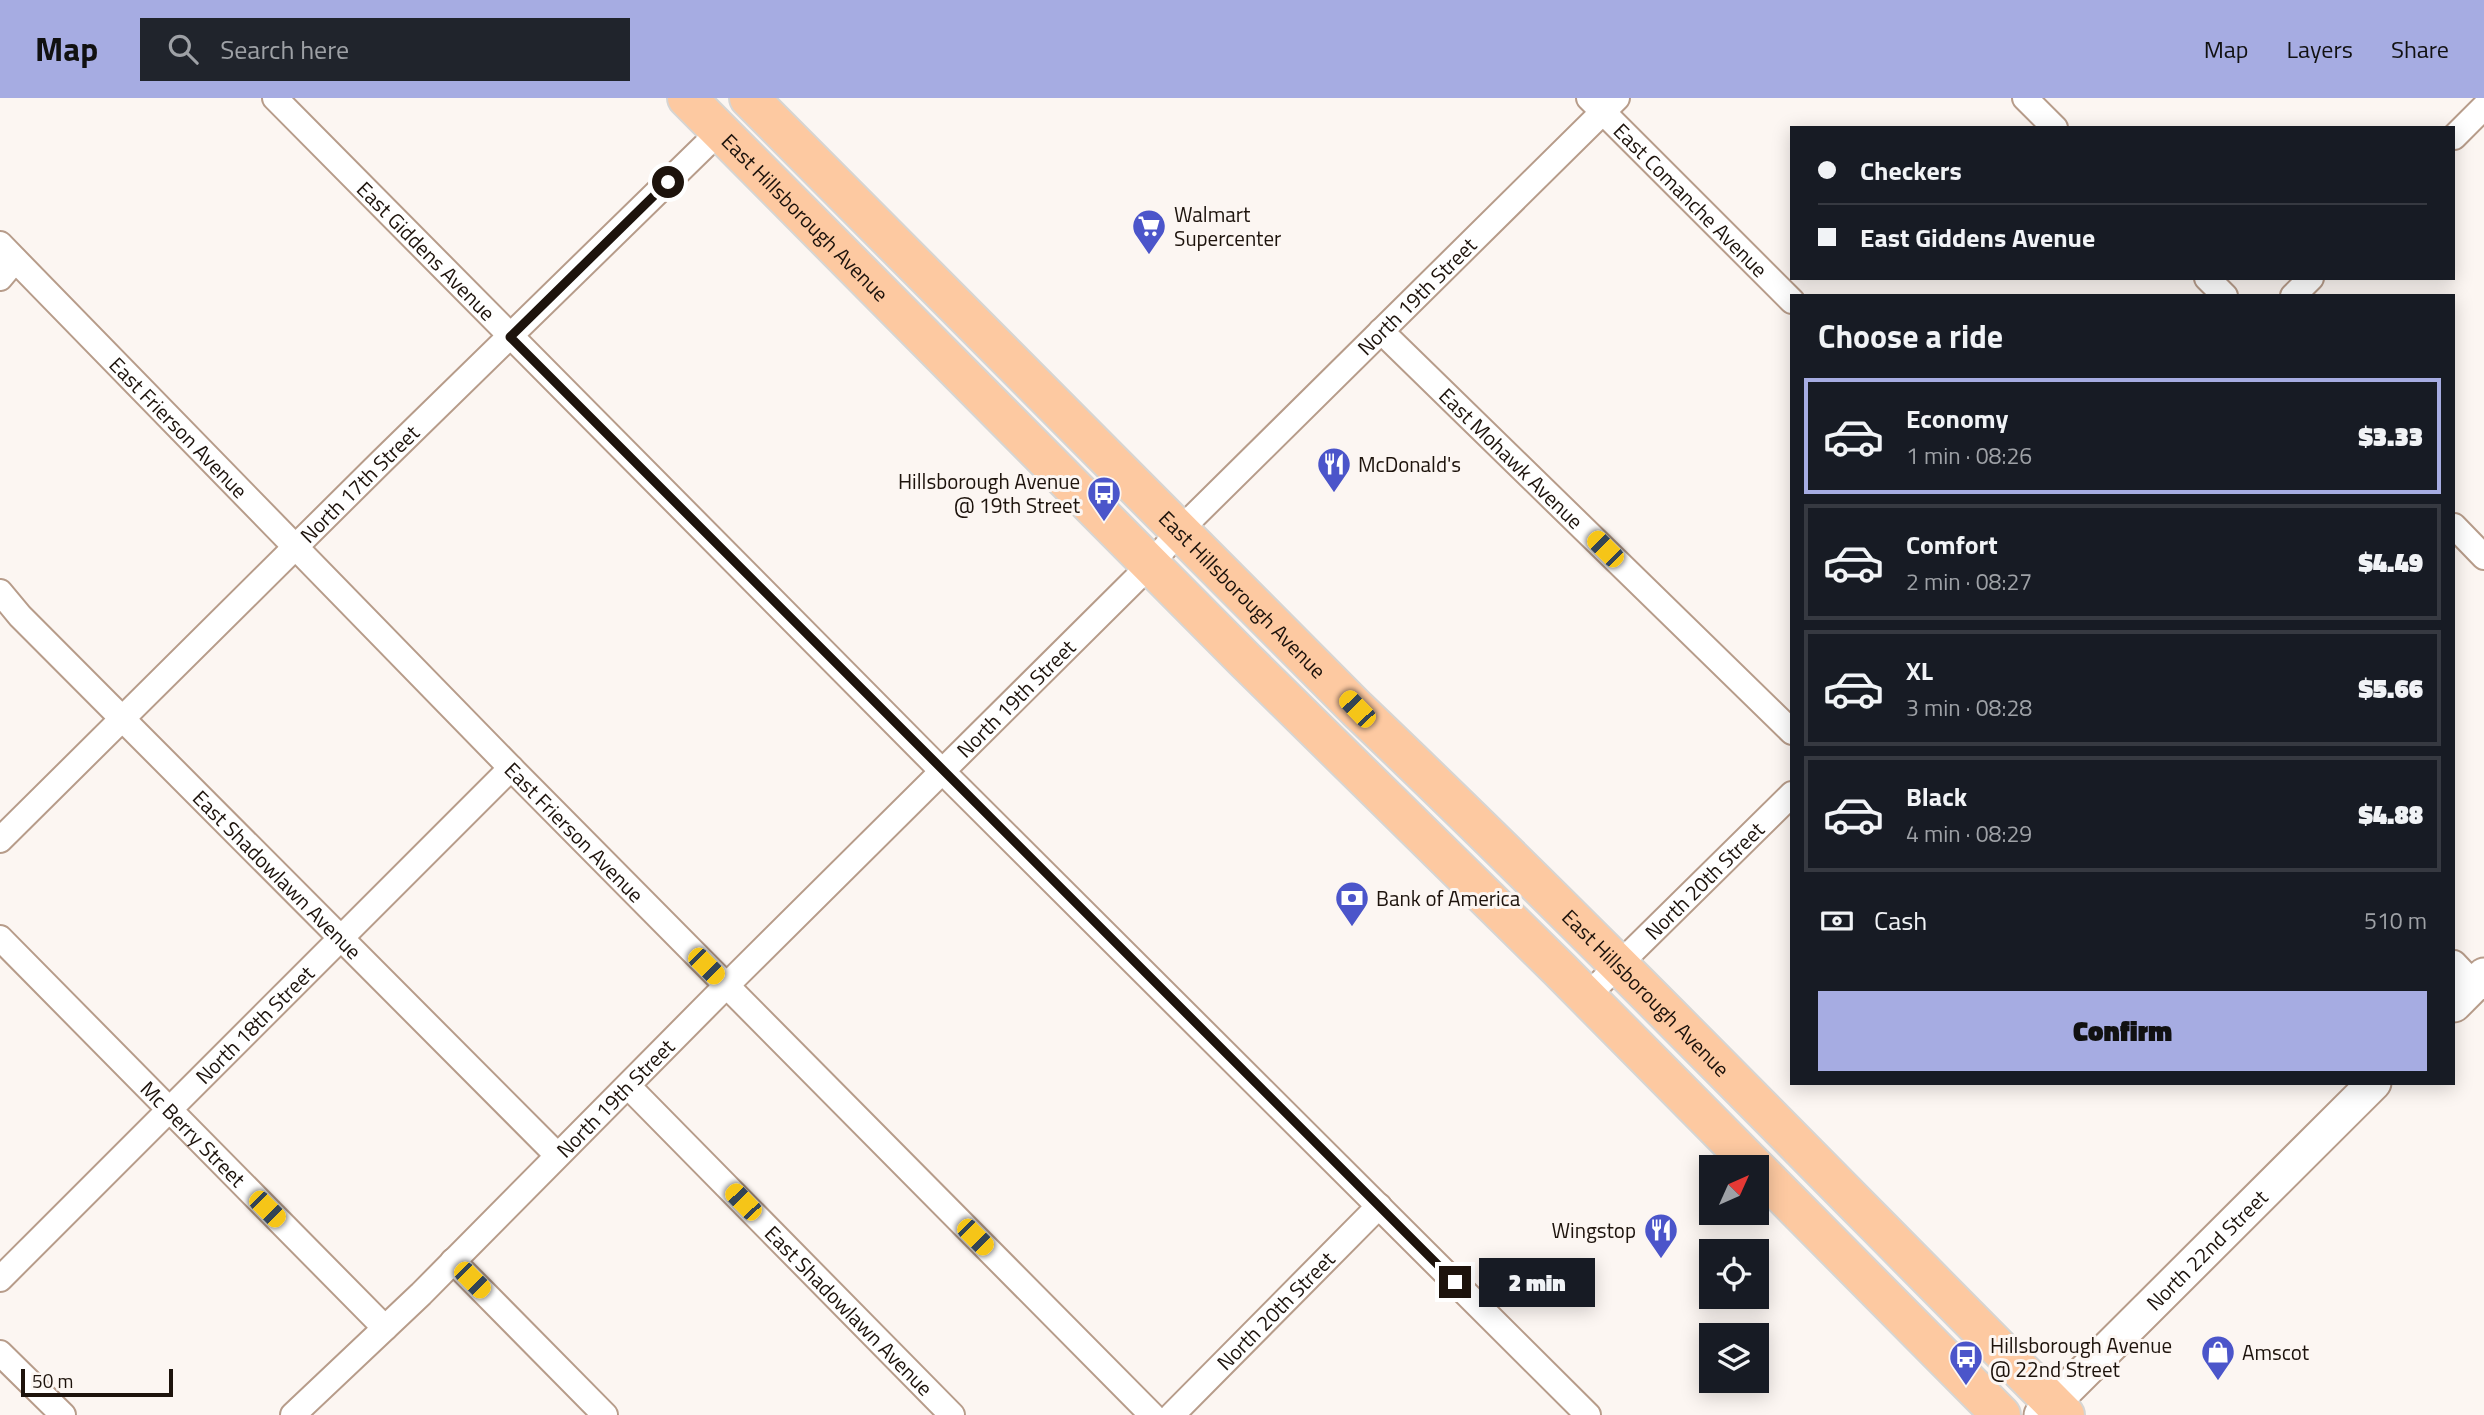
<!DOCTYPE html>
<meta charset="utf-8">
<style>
body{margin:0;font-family:"Titillium Web",sans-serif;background:#20242c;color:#f1f3f6;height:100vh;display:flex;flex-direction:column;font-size:26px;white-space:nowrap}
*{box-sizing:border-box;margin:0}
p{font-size:23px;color:#9ea1a6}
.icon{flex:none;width:38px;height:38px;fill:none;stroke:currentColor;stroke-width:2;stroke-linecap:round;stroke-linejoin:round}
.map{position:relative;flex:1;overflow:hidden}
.sheet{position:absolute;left:1790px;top:196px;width:665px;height:791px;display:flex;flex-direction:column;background:#171b24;border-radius:0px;box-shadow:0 4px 18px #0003}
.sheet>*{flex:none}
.hud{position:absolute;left:1790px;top:28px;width:665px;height:154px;border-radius:0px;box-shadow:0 4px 18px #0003;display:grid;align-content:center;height:154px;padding:0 28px;background:#171b24}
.needle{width:46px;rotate:45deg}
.fabs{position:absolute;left:1699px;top:1057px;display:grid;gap:14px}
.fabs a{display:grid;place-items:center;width:70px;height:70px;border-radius:0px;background:#171b24;box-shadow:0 4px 18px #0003;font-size:35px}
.scale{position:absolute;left:21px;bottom:18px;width:152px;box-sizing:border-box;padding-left:7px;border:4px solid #1d130c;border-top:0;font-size:19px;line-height:24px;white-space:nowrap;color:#1d130c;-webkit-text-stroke:5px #fcf6f2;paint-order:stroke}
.end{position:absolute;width:32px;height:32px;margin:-16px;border:9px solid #1d130c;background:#fff;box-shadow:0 0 0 4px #fff}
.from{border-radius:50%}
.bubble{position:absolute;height:49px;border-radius:0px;background:#171b24;box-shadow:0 4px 18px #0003;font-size:23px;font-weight:800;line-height:49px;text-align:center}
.car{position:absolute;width:21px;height:42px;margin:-21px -10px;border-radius:9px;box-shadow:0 0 5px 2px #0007;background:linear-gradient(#f5c518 24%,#345 0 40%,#f5c518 0 76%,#345 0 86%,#f5c518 0)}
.hud b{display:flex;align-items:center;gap:24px;height:66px;font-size:26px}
.hud b+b{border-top:2px solid #363941}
.hud i{width:18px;height:18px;background:#f1f3f6}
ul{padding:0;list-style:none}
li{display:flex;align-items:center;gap:21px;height:116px;margin:0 14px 10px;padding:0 14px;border:4px solid #363941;border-radius:0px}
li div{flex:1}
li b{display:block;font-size:26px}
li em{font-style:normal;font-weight:800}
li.active{border-color:#a6ace2}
li>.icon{width:63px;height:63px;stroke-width:1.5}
h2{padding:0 28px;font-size:32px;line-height:84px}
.pay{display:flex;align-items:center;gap:18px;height:77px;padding:0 28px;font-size:26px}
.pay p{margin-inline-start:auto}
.cta{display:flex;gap:14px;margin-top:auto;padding:14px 28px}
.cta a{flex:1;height:80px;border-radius:0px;background:#a6ace2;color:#111;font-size:28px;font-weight:800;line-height:80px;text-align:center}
header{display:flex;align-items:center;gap:42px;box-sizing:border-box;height:98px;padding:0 35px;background:#a6ace2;color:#111}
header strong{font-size:33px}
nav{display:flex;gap:38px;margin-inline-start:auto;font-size:24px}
.search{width:490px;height:63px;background:#20242c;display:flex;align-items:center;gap:18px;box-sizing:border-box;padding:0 24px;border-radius:0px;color:#9ea1a6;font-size:26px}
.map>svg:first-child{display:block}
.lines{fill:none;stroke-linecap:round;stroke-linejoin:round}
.street-casing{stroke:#b79c8a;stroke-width:28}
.secondary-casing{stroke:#b79c8a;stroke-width:37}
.primary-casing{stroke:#d6d5d3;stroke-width:42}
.street{stroke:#fff;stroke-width:24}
.secondary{stroke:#fff;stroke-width:33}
.primary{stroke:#fdc9a1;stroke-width:38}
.route{stroke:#1d130c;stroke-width:9}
.labels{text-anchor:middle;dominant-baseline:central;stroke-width:6;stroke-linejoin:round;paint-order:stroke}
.street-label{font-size:21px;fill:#1d130c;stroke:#fcf6f2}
.poi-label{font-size:21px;fill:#1d130c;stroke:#fcf6f2;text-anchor:start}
</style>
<header>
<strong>Map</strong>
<div class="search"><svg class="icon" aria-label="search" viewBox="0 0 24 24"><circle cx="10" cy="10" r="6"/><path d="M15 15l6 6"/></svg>Search here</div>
<nav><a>Map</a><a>Layers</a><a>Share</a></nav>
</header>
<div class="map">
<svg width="2484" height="1317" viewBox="0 0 2484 1317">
<rect width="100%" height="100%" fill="#fcf6f2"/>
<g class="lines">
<!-- street casing -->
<g class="street-casing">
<g id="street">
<path id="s1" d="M275,0L942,673L1588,1317"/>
<path id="s2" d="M1589,0L1792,203"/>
<path d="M2025,0L2055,30"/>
<path d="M2454,39L2484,9"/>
<path id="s3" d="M0,146L511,670L1152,1317"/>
<path d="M0,180L15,162"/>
<path d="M2207,180L2225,198"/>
<path d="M2293,198L2311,180"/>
<path id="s4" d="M1381,233L1792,634"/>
<path d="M2454,428L2484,459"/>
<path id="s5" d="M0,494L20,518L557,1057"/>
<path id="s6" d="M0,742L381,364L720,33"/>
<path id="s7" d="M0,840L385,1230"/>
<path d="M2454,865L2474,886"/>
<path id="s8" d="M1586,899L1792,696"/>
<path id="s9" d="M628,988L952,1317"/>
<path d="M453,1163L605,1317"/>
<path id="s10" d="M0,1181L511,670"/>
<path d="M0,1255L63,1317"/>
<path id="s11" d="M293,1317L421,1196L726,888L1151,466L1180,432L1617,0"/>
<path id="s12" d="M1172,1317L1379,1108"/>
</g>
</g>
<!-- secondary casing -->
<g class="secondary-casing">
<g id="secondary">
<path d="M2454,907L2484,877"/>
<path id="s13" d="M2041,1317L2374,985"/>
</g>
</g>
<!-- primary casing -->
<g class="primary-casing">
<g id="primary">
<path id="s14" d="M687,0L1245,562L1559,871L1755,1069"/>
<path id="s15" d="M749,0L1357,611C1598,841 1830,1081 2065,1317"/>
<path d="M1757,1071L2001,1317"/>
</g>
</g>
<!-- street -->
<use href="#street" class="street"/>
<!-- secondary -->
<use href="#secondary" class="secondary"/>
<!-- primary -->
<use href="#primary" class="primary"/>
</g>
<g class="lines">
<!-- route -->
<path class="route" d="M668,84L510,239L1455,1184"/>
</g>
<!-- icons -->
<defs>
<g id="supermarket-pin" transform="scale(1.75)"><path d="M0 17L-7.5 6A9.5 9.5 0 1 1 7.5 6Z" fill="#4b55ca" stroke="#fcf6f2"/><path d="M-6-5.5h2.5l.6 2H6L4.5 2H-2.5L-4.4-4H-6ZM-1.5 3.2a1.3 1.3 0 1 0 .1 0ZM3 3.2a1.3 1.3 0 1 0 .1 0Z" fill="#fff"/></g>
<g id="restaurant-pin" transform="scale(1.75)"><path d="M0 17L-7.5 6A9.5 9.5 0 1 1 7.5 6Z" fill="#4b55ca" stroke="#fcf6f2"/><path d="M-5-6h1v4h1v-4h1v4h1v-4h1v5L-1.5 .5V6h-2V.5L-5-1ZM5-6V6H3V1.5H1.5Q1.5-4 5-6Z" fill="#fff"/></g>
<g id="bus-pin" transform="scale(1.75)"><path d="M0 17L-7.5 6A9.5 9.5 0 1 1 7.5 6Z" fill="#4b55ca" stroke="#fcf6f2"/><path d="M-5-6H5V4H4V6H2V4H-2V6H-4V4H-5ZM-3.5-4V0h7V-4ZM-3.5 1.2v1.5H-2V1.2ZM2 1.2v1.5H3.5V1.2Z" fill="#fff"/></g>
<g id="bank-pin" transform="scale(1.75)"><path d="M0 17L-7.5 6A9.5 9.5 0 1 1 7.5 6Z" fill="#4b55ca" stroke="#fcf6f2"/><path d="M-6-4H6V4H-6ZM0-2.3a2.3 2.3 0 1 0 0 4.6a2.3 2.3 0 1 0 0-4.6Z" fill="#fff"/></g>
<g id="shop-pin" transform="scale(1.75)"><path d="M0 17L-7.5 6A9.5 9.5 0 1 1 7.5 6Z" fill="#4b55ca" stroke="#fcf6f2"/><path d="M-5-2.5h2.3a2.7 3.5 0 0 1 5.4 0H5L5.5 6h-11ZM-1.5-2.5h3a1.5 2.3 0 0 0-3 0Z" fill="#fff"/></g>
</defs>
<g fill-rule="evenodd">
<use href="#supermarket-pin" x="1149" y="128"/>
<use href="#restaurant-pin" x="1334" y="366"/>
<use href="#bus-pin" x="1104" y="395"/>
<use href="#bank-pin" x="1352" y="800"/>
<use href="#restaurant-pin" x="1661" y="1132"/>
<use href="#shop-pin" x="2218" y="1254"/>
<use href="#bus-pin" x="1966" y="1259"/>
</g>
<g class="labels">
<!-- street labels -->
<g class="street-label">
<text stroke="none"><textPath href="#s2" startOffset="144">East Comanche Avenue</textPath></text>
<text stroke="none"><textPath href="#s14" startOffset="168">East Hillsborough Avenue</textPath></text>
<text stroke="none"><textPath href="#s1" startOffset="215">East Giddens Avenue</textPath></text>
<text stroke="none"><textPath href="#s11" startOffset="1586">North 19th Street</textPath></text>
<text stroke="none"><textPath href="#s3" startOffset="256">East Frierson Avenue</textPath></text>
<text stroke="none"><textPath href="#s4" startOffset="182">East Mohawk Avenue</textPath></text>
<text stroke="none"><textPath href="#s6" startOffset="506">North 17th Street</textPath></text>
<text stroke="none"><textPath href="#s15" startOffset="700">East Hillsborough Avenue</textPath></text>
<text stroke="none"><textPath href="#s11" startOffset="1018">North 19th Street</textPath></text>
<text stroke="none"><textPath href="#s3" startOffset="822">East Frierson Avenue</textPath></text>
<text stroke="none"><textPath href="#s5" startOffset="396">East Shadowlawn Avenue</textPath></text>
<text stroke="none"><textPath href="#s8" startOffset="166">North 20th Street</textPath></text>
<text stroke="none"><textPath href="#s15" startOffset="1267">East Hillsborough Avenue</textPath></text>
<text stroke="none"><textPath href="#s10" startOffset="360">North 18th Street</textPath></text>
<text stroke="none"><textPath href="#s11" startOffset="452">North 19th Street</textPath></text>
<text stroke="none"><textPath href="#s7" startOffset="275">Mc Berry Street</textPath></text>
<text stroke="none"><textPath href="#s13" startOffset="234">North 22nd Street</textPath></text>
<text stroke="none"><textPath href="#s9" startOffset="315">East Shadowlawn Avenue</textPath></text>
<text stroke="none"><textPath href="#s12" startOffset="147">North 20th Street</textPath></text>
</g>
<!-- poi labels -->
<g class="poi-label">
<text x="1174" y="116">Walmart<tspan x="1174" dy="24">Supercenter</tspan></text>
<text x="1358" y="366">McDonald's</text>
<text x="1080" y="383" text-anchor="end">Hillsborough Avenue<tspan x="1080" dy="24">@ 19th Street</tspan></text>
<text x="1376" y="800">Bank of America</text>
<text x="1636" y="1132" text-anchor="end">Wingstop</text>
<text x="1990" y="1247">Hillsborough Avenue<tspan x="1990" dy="24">@ 22nd Street</tspan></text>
<text x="2242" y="1254">Amscot</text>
</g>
</g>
</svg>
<div class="fabs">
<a><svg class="needle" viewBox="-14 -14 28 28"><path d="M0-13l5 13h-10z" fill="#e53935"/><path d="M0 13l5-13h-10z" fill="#9ea1a6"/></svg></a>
<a><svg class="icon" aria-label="locate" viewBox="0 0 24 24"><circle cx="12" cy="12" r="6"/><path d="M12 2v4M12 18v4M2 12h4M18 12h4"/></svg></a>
<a><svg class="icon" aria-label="layers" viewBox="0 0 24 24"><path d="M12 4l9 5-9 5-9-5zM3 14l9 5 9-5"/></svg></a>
</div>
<div class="scale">50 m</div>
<i class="end from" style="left:668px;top:84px"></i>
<i class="end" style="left:1455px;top:1184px"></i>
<div class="bubble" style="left:1479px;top:1160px;width:116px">2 min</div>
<i class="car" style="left:1605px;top:451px;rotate:315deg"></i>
<i class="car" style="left:1357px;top:611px;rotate:316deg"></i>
<i class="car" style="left:706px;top:868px;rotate:135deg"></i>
<i class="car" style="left:743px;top:1104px;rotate:316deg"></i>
<i class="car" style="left:267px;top:1111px;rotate:135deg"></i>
<i class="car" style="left:975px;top:1139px;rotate:135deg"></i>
<i class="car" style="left:472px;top:1182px;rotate:135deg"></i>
<div class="hud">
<b><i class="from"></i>Checkers</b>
<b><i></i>East Giddens Avenue</b>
</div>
<section class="sheet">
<h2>Choose a ride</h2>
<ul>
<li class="active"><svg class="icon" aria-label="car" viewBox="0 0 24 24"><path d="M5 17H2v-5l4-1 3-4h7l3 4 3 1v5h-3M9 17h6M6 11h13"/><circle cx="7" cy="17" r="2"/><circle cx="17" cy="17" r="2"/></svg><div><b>Economy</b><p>1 min · 08:26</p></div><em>$3.33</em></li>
<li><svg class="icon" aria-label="car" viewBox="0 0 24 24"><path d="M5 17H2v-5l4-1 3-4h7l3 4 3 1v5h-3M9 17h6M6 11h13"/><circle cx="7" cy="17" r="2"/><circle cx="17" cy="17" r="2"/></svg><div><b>Comfort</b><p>2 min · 08:27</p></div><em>$4.49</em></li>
<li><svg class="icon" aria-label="car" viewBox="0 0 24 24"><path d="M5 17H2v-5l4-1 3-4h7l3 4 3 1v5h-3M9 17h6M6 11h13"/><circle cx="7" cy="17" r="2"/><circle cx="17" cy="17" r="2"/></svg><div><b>XL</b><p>3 min · 08:28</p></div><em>$5.66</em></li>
<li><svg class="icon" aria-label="car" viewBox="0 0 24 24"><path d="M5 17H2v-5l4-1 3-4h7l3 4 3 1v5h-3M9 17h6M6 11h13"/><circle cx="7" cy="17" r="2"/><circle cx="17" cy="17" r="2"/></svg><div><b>Black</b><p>4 min · 08:29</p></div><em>$4.88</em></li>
</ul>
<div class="pay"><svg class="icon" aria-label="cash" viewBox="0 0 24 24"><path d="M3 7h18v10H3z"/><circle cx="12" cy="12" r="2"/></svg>Cash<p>510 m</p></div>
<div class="cta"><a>Confirm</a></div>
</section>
</div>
